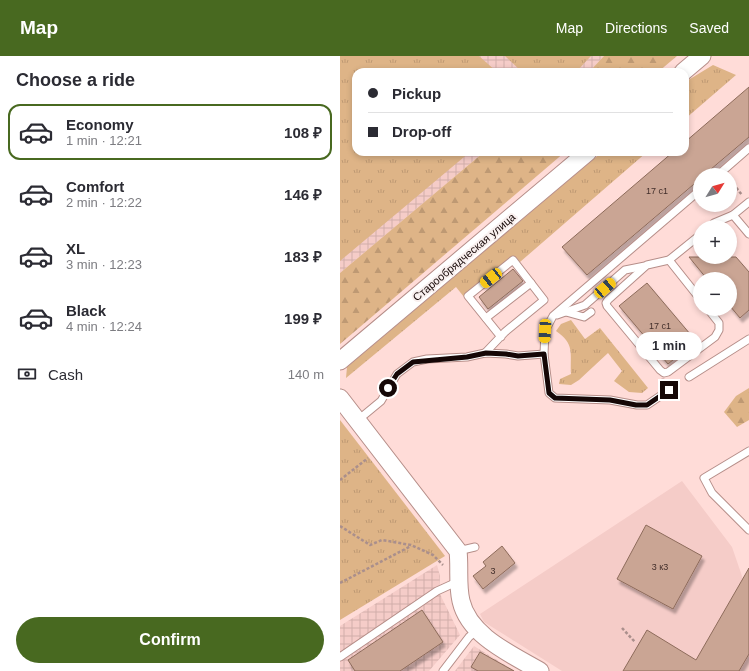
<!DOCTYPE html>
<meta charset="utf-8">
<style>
body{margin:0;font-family:Helvetica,sans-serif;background:#f2f2f3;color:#2b2b33;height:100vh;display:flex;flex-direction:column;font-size:15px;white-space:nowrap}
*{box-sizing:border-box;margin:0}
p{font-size:13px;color:#7c7c81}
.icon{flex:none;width:22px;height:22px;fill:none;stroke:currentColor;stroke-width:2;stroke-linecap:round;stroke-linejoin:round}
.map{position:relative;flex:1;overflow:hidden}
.panel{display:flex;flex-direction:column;background:#fff;width:340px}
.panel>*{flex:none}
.hud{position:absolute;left:12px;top:12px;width:337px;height:88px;border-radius:12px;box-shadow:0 2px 6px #0003;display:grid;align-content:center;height:88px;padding:0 16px;background:#fff}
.needle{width:26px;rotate:53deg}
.fabs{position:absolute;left:353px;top:112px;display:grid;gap:8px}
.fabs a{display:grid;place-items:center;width:44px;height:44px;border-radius:50%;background:#fff;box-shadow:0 2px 6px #0003;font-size:20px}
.end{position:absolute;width:18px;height:18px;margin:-9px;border:5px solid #150706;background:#fff;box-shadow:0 0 0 2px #fff}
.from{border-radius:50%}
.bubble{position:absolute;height:28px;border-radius:14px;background:#fff;box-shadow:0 2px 6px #0003;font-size:13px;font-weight:700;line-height:28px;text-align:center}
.car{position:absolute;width:12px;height:24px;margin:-12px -6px;border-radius:5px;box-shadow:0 0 3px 1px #0007;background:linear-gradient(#f5c518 24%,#345 0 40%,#f5c518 0 76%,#345 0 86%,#f5c518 0)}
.hud b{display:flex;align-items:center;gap:14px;height:38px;font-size:15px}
.hud b+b{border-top:1px solid #e1e1e2}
.hud i{width:10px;height:10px;background:#2b2b33}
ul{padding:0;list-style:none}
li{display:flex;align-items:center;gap:12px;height:56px;margin:0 8px 6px;padding:0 8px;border:2px solid transparent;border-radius:12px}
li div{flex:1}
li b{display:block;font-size:15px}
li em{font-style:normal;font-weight:700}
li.on{border-color:#486920}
li>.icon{width:36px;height:36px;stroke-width:1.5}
h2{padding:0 16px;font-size:18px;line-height:48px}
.pay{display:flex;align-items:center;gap:10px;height:44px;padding:0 16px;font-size:15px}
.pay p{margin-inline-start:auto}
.cta{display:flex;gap:8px;margin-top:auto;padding:8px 16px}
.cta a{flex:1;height:46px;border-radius:24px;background:#486920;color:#fff;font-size:16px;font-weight:700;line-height:46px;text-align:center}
header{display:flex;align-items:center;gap:24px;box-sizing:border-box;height:56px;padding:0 20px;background:#486920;color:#fff}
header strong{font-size:19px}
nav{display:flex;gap:22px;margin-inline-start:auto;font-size:14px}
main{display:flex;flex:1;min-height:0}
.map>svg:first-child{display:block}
.built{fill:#f5ccc8}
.industrial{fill:url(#industrial-grid)}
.grass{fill:url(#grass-tufts)}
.forest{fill:url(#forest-firs)}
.building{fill:#caa594;stroke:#8d6b5b;filter:url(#shadow)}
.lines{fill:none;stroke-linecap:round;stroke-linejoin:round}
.service-casing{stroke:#b68e89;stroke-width:9}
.tertiary-casing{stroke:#b68e89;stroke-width:19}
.path{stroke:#aa8f8c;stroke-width:2.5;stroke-dasharray:3 2;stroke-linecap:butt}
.service{stroke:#fff;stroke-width:7}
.tertiary{stroke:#fff;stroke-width:17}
.route{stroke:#150706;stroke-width:5}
.labels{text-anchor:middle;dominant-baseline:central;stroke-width:4;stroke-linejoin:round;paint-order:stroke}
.number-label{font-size:9px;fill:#422e2a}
.street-label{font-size:11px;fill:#150706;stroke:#f9f0ef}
</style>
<header>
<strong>Map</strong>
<nav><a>Map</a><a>Directions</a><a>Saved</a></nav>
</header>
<main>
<section class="panel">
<h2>Choose a ride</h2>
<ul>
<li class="on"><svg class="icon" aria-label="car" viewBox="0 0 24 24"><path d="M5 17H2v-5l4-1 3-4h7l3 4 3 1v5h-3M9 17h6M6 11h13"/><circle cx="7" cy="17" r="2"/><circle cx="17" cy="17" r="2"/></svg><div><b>Economy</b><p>1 min · 12:21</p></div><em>108 ₽</em></li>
<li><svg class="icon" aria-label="car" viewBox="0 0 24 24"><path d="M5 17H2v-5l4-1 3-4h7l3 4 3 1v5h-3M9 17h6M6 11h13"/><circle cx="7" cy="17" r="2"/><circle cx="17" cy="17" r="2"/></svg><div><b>Comfort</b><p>2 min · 12:22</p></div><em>146 ₽</em></li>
<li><svg class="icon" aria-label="car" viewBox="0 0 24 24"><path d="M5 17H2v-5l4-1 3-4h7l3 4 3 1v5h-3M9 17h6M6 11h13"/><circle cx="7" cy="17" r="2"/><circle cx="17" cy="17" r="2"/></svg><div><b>XL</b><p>3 min · 12:23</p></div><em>183 ₽</em></li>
<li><svg class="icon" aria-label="car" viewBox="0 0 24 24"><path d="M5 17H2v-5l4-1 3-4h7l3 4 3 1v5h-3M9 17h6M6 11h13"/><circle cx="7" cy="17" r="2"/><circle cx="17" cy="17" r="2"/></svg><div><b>Black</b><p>4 min · 12:24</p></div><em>199 ₽</em></li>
</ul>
<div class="pay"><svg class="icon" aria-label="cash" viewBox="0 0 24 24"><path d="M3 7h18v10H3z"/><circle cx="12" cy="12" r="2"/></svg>Cash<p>140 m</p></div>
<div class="cta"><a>Confirm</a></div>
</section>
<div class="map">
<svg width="409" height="615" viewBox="0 0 409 615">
<defs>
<pattern id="industrial-grid" width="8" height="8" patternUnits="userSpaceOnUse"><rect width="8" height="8" fill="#f5ccc8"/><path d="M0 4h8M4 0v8" fill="none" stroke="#d1aeaa"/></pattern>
<pattern id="grass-tufts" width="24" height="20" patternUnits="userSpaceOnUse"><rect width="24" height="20" fill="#deb487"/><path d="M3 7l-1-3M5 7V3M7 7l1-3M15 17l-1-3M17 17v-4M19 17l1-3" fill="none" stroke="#be9973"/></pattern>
<pattern id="forest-firs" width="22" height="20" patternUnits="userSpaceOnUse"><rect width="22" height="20" fill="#deb487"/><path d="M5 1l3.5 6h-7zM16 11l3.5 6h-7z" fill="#be9973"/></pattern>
<filter id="shadow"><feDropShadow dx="2.5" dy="4.5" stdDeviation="1" flood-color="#0004"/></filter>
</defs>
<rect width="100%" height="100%" fill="#ffdcd8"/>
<!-- built -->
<path class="built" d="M342,425L392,491L403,523L409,526V615H222L144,566L140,558Z"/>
<!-- industrial -->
<g class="industrial">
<path d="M0,0H264L249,16H16V96H144L0,217Z"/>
<path d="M97,509L100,520L99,536L120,579L89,615H0V570Z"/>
<path d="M134,590L175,615H115Z"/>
</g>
<!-- grass -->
<g class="grass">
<path d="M0,0H139L157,16H16V96H130L0,205Z"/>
<path d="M165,0H251L236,16H182Z"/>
<path d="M373,9L396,19L345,63V26Z"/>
<path d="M262,96H307L180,206L174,200L124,241L116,231L6,322L7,311Z"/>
<path d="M231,264L245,283L260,272L308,332L302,337L289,336L274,325L282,315L268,297L239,324L231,329L219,328L220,323L231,318C230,297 235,288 216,275L221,268Z"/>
<path d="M0,364L105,500L0,564Z"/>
</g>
<!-- forest -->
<g class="forest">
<path d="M264,0H337L318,16H249Z"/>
<path d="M144,96H225L0,288V217Z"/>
<path d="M409,332V364L397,371L384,356L396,340Z"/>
</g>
<!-- building -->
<g class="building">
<path d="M409,31V81L364,119H360V123L247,219L222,191L333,96H345V86Z"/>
<path d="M349,201H396L409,216V254L400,262L390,250V223H367Z"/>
<path d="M173,213L183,225L148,253L139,241Z"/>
<path d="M307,227L356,285L328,308L279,250Z"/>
<path d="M306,469L362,500L333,553L277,523Z"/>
<path d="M162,490L175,507L143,533L133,520L146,510L143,506Z"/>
<path d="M409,512V598L399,615H283L307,574L356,604Z"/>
<path d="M82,554L103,586L60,615H15L8,604Z"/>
<path d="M140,596L174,615H138L131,611Z"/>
</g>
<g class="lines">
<!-- service casing -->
<g class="service-casing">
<g id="service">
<path d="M378,119L409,92"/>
<path d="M393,159L409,178"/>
<path d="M370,171L374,167L393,159L409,146"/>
<path d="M360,179L329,204L307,209L268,244L266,247L267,250L320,314L324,317L328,316L375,281L379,274V267L368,253"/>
<path d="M329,204L360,243"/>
<path d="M226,256L244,261L251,256"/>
<path d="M217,259L245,249L285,214L305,210"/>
<path d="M146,262L191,227"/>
<path d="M145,297L165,276L204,244L173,204L128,240L161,281"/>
<path d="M349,321L409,283"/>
<path d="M323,327L329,334L307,349H297L270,344L215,342L209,337L204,298L205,275L213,260L360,134"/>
<path d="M18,364L41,345L57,318L73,306L87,303L127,301L145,297L166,298L178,300L204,298"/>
<path d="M409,395L364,422L372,437L409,474"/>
<path d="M118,495L135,491"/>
<path d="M0,601L97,535L119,525"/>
<path d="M103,615L129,581L137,574"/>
</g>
</g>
<!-- tertiary casing -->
<g class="tertiary-casing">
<g id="tertiary">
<path d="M343,16L362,0"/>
<path d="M0,305L248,96"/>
<path d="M0,342L118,495C120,511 117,528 121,545C129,580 171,598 200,615"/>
</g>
</g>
<!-- path -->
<g class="path">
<path d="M390,124L402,139"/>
<path d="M0,424L28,402"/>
<path d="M0,470L30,489L42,484L71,489L93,499L103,509"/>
<path d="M0,527L71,490"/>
<path d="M282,572L295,586"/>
</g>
<!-- service -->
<use href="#service" class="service"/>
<!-- tertiary -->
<use href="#tertiary" class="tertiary"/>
</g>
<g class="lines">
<!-- route -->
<path class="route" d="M48,332L57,318L73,306L127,301L146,297L166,298L178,300L204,298L209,337L215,342L270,344L296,349H307L329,334"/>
</g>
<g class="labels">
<!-- number labels -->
<g class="number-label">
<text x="317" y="135">17 с1</text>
<text x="320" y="270">17 с1</text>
<text x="320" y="511">3 к3</text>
<text x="153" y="515">3</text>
</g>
<!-- street labels -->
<g class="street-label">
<text transform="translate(124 201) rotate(-40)">Старообрядческая улица</text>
</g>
</g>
</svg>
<div class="fabs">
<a><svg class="needle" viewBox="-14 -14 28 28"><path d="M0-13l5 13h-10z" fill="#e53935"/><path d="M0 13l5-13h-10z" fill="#7c7c81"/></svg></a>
<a>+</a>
<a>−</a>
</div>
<i class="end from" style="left:48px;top:332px"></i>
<i class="end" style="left:329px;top:334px"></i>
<div class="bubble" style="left:296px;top:276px;width:66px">1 min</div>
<i class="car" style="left:151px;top:222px;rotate:232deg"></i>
<i class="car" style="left:265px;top:232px;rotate:49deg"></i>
<i class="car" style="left:205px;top:275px;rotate:183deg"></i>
<div class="hud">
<b><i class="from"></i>Pickup</b>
<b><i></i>Drop-off</b>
</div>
</div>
</main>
